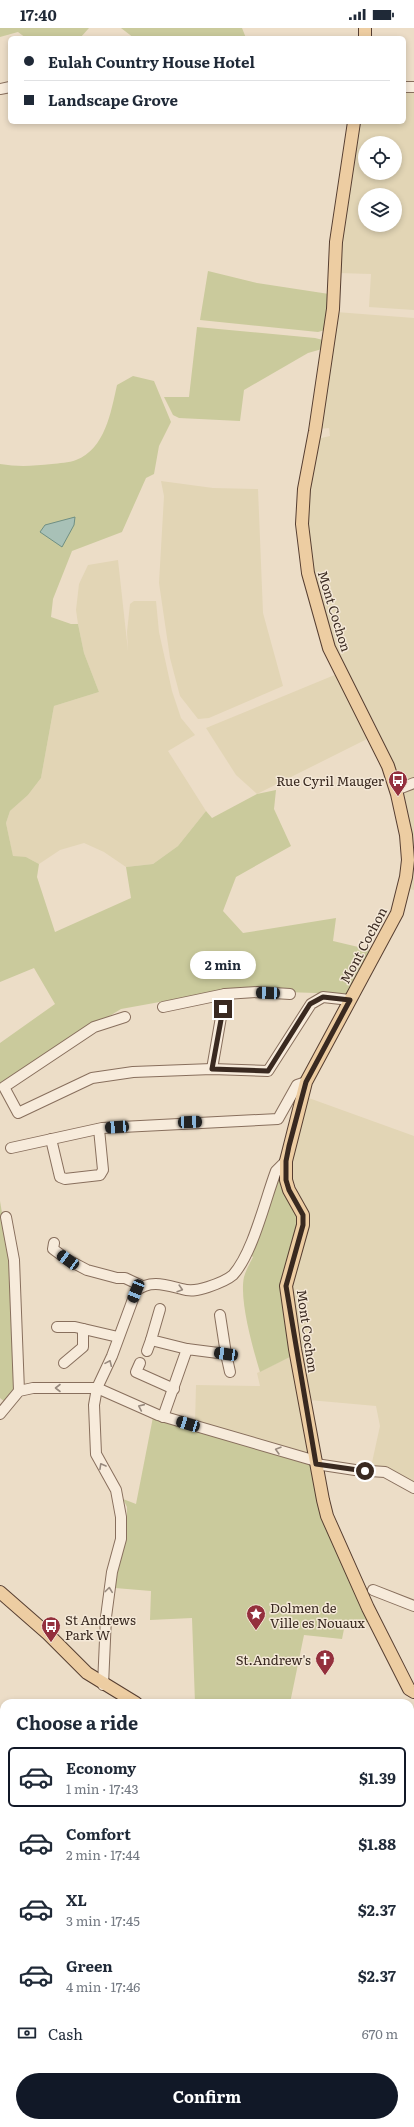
<!DOCTYPE html>
<meta charset="utf-8">
<style>
body{margin:0;font-family:Literata,serif;background:#f2f2f3;color:#1f2937;height:100vh;display:flex;flex-direction:column;font-size:15px;white-space:nowrap}
*{box-sizing:border-box;margin:0}
p{font-size:13px;color:#747a83}
.icon{flex:none;width:22px;height:22px;fill:none;stroke:currentColor;stroke-width:2;stroke-linecap:round;stroke-linejoin:round}
.map{position:relative;flex:1;overflow:hidden}
.sheet{position:absolute;left:0px;top:1671px;width:414px;height:428px;display:flex;flex-direction:column;background:#fff;border-radius:12px 12px 0 0;box-shadow:0 2px 6px #0003}
.sheet>*{flex:none}
.banner{position:absolute;left:8px;top:8px;width:398px;height:88px;border-radius:6px;box-shadow:0 2px 6px #0003;display:grid;align-content:center;height:88px;padding:0 16px;background:#fff}
.controls{position:absolute;left:358px;top:108px;display:grid;gap:8px}
.controls a{display:grid;place-items:center;width:44px;height:44px;border-radius:50%;background:#fff;box-shadow:0 2px 6px #0003;font-size:20px}
.end{position:absolute;width:18px;height:18px;margin:-9px;border:5px solid #392920;background:#fff;box-shadow:0 0 0 2px #fff}
.from{border-radius:50%}
.bubble{position:absolute;height:28px;border-radius:14px;background:#fff;box-shadow:0 2px 6px #0003;font-size:13px;font-weight:700;line-height:28px;text-align:center}
.car{position:absolute;width:12px;height:24px;margin:-12px -6px;border-radius:5px;box-shadow:0 0 3px 1px #0007;background:linear-gradient(#222 24%,#8ab4d8 0 40%,#222 0 76%,#8ab4d8 0 86%,#222 0)}
.banner b{display:flex;align-items:center;gap:14px;height:38px;font-size:15px}
.banner b+b{border-top:1px solid #e0e1e3}
.banner i{width:10px;height:10px;background:#1f2937}
ul{padding:0;list-style:none}
li{display:flex;align-items:center;gap:12px;height:60px;margin:0 8px 6px;padding:0 8px;border:2px solid transparent;border-radius:6px}
li div{flex:1}
li b{display:block;font-size:15px}
li em{font-style:normal;font-weight:700}
li.on{border-color:#111827}
li>.icon{width:36px;height:36px;stroke-width:1.5}
h2{padding:0 16px;font-size:18px;line-height:48px}
.pay{display:flex;align-items:center;gap:10px;height:44px;padding:0 16px;font-size:15px}
.pay p{margin-inline-start:auto}
.action{display:flex;gap:8px;margin-top:auto;padding:8px 16px}
.action a{flex:1;height:46px;border-radius:24px;background:#111827;color:#fff;font-size:16px;font-weight:700;line-height:46px;text-align:center}
.status{display:flex;justify-content:space-between;align-items:center;height:28px;padding:0 20px;background:#fff;direction:ltr}
.status svg{height:11px;fill:currentColor}
.map>svg:first-child{display:block}
.farmland{fill:#e2d5b5;fill-rule:evenodd}
.green{fill:#caca9c}
.water{fill:#a8c1b7;stroke:#6f8f83}
.lines{fill:none;stroke-linecap:round;stroke-linejoin:round}
.minor-casing{stroke:#886f5d;stroke-width:12}
.major-casing{stroke:#563e31;stroke-width:14}
.highway-casing{stroke:#563e31;stroke-width:16}
.minor{stroke:#f7ebdb;stroke-width:10}
.major{stroke:#edcda2;stroke-width:12}
.highway{stroke:#d7935d;stroke-width:14}
.oneway{stroke:#988a7e}
.route{stroke:#392920;stroke-width:5}
.labels{text-anchor:middle;dominant-baseline:central;stroke-width:3;stroke-linejoin:round;paint-order:stroke}
.street-label{font-size:13px;fill:#392920;stroke:#f4e8d7}
.poi-label{font-size:13px;fill:#392920;stroke:#f4e8d7;text-anchor:end}
</style>
<div class="status"><b>17:40</b><svg viewBox="0 0 49 12"><path d="M0 12V9h3v3zM5 12V6h3v6zM10 12V3h3v9zM15 12V0h3v12zM26 1h20v11H26zM47 4h2v5h-2z"/></svg></div>
<div class="map">
<svg width="414" height="2099" viewBox="0 0 414 2099">
<rect width="100%" height="100%" fill="#ecddc7"/>
<!-- farmland -->
<g class="farmland">
<path d="M404,62H414V282L369,279L371,246L338,245L357,94H404ZM365,115H395V145H365ZM365,167H395V197H365Z"/>
<path d="M336,284L414,290V753L400,758L376,698L333,617L312,545L307,482L310,448L317,411L330,408L329,400L319,401Z"/>
<path d="M161,453L213,460L258,461L263,585L283,658L209,690L198,691L180,668L170,630L159,555L164,468Z"/>
<path d="M118,532L128,623L127,604L130,576L134,573H156L159,604L172,663L181,690L195,707L168,723L206,783L178,818L153,836L126,839L104,824L84,815L60,822L39,836L26,829H13L6,795L10,783L28,767L41,750L54,678L99,664L84,625L78,596L76,582L79,556L88,537Z"/>
<path d="M337,646L369,710L257,766L236,747L206,700Z"/>
<path d="M414,759V862L409,861L401,765Z"/>
<path d="M306,1069L414,1108V1456L397,1444L371,1439L380,1398L376,1378L309,1372L291,1261L310,1191L292,1150L291,1129Z"/>
<path d="M292,1328L310,1425L308,1426L195,1396L196,1357L260,1358L257,1345Z"/>
</g>
<!-- green -->
<g class="green">
<path d="M0,0H89L80,10H26L18,4L0,9Z"/>
<path d="M121,0H242L246,10H134Z"/>
<path d="M208,243L257,255L329,266L325,302L318,304L200,292Z"/>
<path d="M197,299L315,310L323,312L322,321L308,325L244,362L240,393L179,390L173,387L164,369H189Z"/>
<path d="M133,348L154,353L171,394L159,418L154,446L146,450L122,504L72,523L53,571L51,589L71,596H78L84,625L99,664L54,678L41,750L28,767L10,783L6,795L13,828L26,829L39,836L37,849L55,904L131,870L126,839L153,836L178,818L206,783L212,790L257,766L276,762L274,781L291,818L236,849L223,883L243,905L336,890L333,913L371,922L347,966L226,962L121,981L0,1055V1015L55,976L34,940L0,954V436C18,439 33,438 52,436C59,435 69,435 76,432C105,421 111,384 117,357Z"/>
<path d="M281,1148L298,1191L280,1259L292,1328L260,1344C253,1321 239,1272 244,1249C246,1242 250,1235 253,1229L249,1226L277,1151Z"/>
<path d="M0,1173L15,1263L16,1361L5,1374L0,1370Z"/>
<path d="M153,1389L312,1435L370,1593L344,1601L342,1611L304,1607L290,1675H195L192,1590L150,1592L151,1563L115,1560L127,1488V1479L123,1471L136,1476Z"/>
</g>
<!-- water -->
<g class="water">
<path d="M75,489L74,497L62,519L40,504L45,497Z"/>
<path d="M0,1753L4,1754V2095H410V1916L414,1919V2099H0Z"/>
</g>
<g class="lines">
<!-- minor casing -->
<g class="minor-casing">
<g id="minor">
<path d="M404,59H414"/>
<path d="M0,61L10,59"/>
<path d="M396,762L414,755"/>
<path d="M163,979L225,966L257,964L290,966"/>
<path d="M125,989L94,999L4,1059L18,1085L92,1050L133,1044L212,1041L268,1043L311,976L323,969L350,972"/>
<path d="M212,1041L225,966"/>
<path d="M51,1111L60,1149L65,1151L100,1147L103,1142L99,1101"/>
<path d="M11,1120L102,1100L278,1091L297,1057L306,1054"/>
<path d="M6,1189L14,1232L19,1363"/>
<path d="M54,1215L53,1221L68,1232L87,1242L117,1250H125L142,1258"/>
<path d="M160,1281L151,1312L187,1321"/>
<path d="M57,1299H75L118,1309"/>
<path d="M147,1323L151,1312"/>
<path d="M226,1326L230,1344"/>
<path d="M64,1335L83,1319V1301"/>
<path d="M140,1335L136,1344L174,1361"/>
<path d="M0,1386L19,1363L33,1360H97L158,1387L316,1433"/>
<path d="M163,1389L187,1321L226,1326L220,1287"/>
<path d="M316,1436L355,1442L385,1444L414,1460"/>
<path d="M373,1562L414,1578"/>
<path d="M103,1657L106,1589L112,1544L121,1511V1489L116,1462L96,1426L94,1377L97,1360L112,1328L136,1263C150,1251 166,1257 182,1261C191,1264 199,1262 208,1259C217,1256 226,1253 233,1247C253,1225 265,1172 276,1143L286,1133"/>
</g>
</g>
<!-- major casing -->
<g class="major-casing">
<g id="major">
<path d="M365,10V0"/>
<path d="M354,94L336,214L333,281L315,403L304,461L302,496L308,545L329,620L388,738L397,766L406,807L408,832L406,849L397,885L306,1054L286,1133V1152L289,1162L303,1187V1197L286,1258L295,1321L323,1472L327,1488L368,1580L409,1661L414,1664"/>
<path d="M0,1564L48,1606L87,1645L136,1675"/>
<path d="M410,1803L414,1805"/>
</g>
</g>
<!-- highway casing -->
<g class="highway-casing">
<g id="highway">
<path d="M0,1711L4,1713"/>
<path d="M410,1889L414,1891"/>
</g>
</g>
<!-- minor -->
<use href="#minor" class="minor"/>
<!-- major -->
<use href="#major" class="major"/>
<!-- highway -->
<use href="#highway" class="highway"/>
</g>
<!-- one-way arrows -->
<defs><path id="oneway-chevron" d="M-2-3.5L2.5 0L-2 3.5" fill="none" stroke-width="1.6" stroke-linecap="round" stroke-linejoin="round"/></defs>
<g class="oneway">
<use href="#oneway-chevron" transform="translate(180 1261) rotate(17)"/>
<use href="#oneway-chevron" transform="translate(109 1335) rotate(-66)"/>
<use href="#oneway-chevron" transform="translate(58 1360) rotate(180)"/>
<use href="#oneway-chevron" transform="translate(141 1379) rotate(-156)"/>
<use href="#oneway-chevron" transform="translate(278 1422) rotate(-164)"/>
<use href="#oneway-chevron" transform="translate(102 1438) rotate(-119)"/>
<use href="#oneway-chevron" transform="translate(109 1562) rotate(-83)"/>
</g>
<g class="lines">
<!-- route -->
<path class="route" d="M223,981L212,1041L268,1043L310,976L323,969L350,972L306,1054L289,1118L286,1133V1152L289,1162L303,1187V1197L286,1258L316,1436L365,1443"/>
</g>
<!-- icons -->
<defs>
<g id="bus-pin" transform="scale(1)"><path d="M0 17L-7.5 6A9.5 9.5 0 1 1 7.5 6Z" fill="#94303d" stroke="#f4e8d7"/><path d="M-5-6H5V4H4V6H2V4H-2V6H-4V4H-5ZM-3.5-4V0h7V-4ZM-3.5 1.2v1.5H-2V1.2ZM2 1.2v1.5H3.5V1.2Z" fill="#fff"/></g>
<g id="sight-pin" transform="scale(1)"><path d="M0 17L-7.5 6A9.5 9.5 0 1 1 7.5 6Z" fill="#94303d" stroke="#f4e8d7"/><path d="M0-6L1.8-2.2L6-1.7L2.9 1.2L3.7 5.4L0 3.3L-3.7 5.4L-2.9 1.2L-6-1.7L-1.8-2.2Z" fill="#fff"/></g>
<g id="church-pin" transform="scale(1)"><path d="M0 17L-7.5 6A9.5 9.5 0 1 1 7.5 6Z" fill="#94303d" stroke="#f4e8d7"/><path d="M-1.2-6h2.4v3.5h3.3v2.4h-3.3V6h-2.4V-.1h-3.3v-2.4h3.3Z" fill="#fff"/></g>
</defs>
<g fill-rule="evenodd">
<use href="#bus-pin" x="398" y="752"/>
<use href="#sight-pin" x="256" y="1586"/>
<use href="#bus-pin" x="51" y="1598"/>
<use href="#church-pin" x="325" y="1631"/>
</g>
<g class="labels">
<!-- street labels -->
<g class="street-label">
<text transform="translate(335 583) rotate(73)">Mont Cochon</text>
<text transform="translate(363 917) rotate(-62)">Mont Cochon</text>
<text transform="translate(308 1303) rotate(82)">Mont Cochon</text>
</g>
<!-- poi labels -->
<g class="poi-label">
<text x="384" y="752">Rue Cyril Mauger</text>
<text x="270" y="1579" text-anchor="start">Dolmen de<tspan x="270" dy="15">Ville es Nouaux</tspan></text>
<text x="65" y="1591" text-anchor="start">St Andrews<tspan x="65" dy="15">Park W</tspan></text>
<text x="311" y="1631">St.Andrew's</text>
</g>
</g>
</svg>
<div class="controls">
<a><svg class="icon" aria-label="locate" viewBox="0 0 24 24"><circle cx="12" cy="12" r="6"/><path d="M12 2v4M12 18v4M2 12h4M18 12h4"/></svg></a>
<a><svg class="icon" aria-label="layers" viewBox="0 0 24 24"><path d="M12 4l9 5-9 5-9-5zM3 14l9 5 9-5"/></svg></a>
</div>
<i class="end from" style="left:365px;top:1443px"></i>
<i class="end" style="left:223px;top:981px"></i>
<div class="bubble" style="left:190px;top:923px;width:66px">2 min</div>
<i class="car" style="left:268px;top:965px;rotate:272deg"></i>
<i class="car" style="left:190px;top:1094px;rotate:88deg"></i>
<i class="car" style="left:117px;top:1099px;rotate:266deg"></i>
<i class="car" style="left:68px;top:1232px;rotate:306deg"></i>
<i class="car" style="left:136px;top:1263px;rotate:202deg"></i>
<i class="car" style="left:226px;top:1326px;rotate:278deg"></i>
<i class="car" style="left:188px;top:1396px;rotate:287deg"></i>
<div class="banner">
<b><i class="from"></i>Eulah Country House Hotel</b>
<b><i></i>Landscape Grove</b>
</div>
<section class="sheet">
<h2>Choose a ride</h2>
<ul>
<li class="on"><svg class="icon" aria-label="car" viewBox="0 0 24 24"><path d="M5 17H2v-5l4-1 3-4h7l3 4 3 1v5h-3M9 17h6M6 11h13"/><circle cx="7" cy="17" r="2"/><circle cx="17" cy="17" r="2"/></svg><div><b>Economy</b><p>1 min · 17:43</p></div><em>$1.39</em></li>
<li><svg class="icon" aria-label="car" viewBox="0 0 24 24"><path d="M5 17H2v-5l4-1 3-4h7l3 4 3 1v5h-3M9 17h6M6 11h13"/><circle cx="7" cy="17" r="2"/><circle cx="17" cy="17" r="2"/></svg><div><b>Comfort</b><p>2 min · 17:44</p></div><em>$1.88</em></li>
<li><svg class="icon" aria-label="car" viewBox="0 0 24 24"><path d="M5 17H2v-5l4-1 3-4h7l3 4 3 1v5h-3M9 17h6M6 11h13"/><circle cx="7" cy="17" r="2"/><circle cx="17" cy="17" r="2"/></svg><div><b>XL</b><p>3 min · 17:45</p></div><em>$2.37</em></li>
<li><svg class="icon" aria-label="car" viewBox="0 0 24 24"><path d="M5 17H2v-5l4-1 3-4h7l3 4 3 1v5h-3M9 17h6M6 11h13"/><circle cx="7" cy="17" r="2"/><circle cx="17" cy="17" r="2"/></svg><div><b>Green</b><p>4 min · 17:46</p></div><em>$2.37</em></li>
</ul>
<div class="pay"><svg class="icon" aria-label="cash" viewBox="0 0 24 24"><path d="M3 7h18v10H3z"/><circle cx="12" cy="12" r="2"/></svg>Cash<p>670 m</p></div>
<div class="action"><a>Confirm</a></div>
</section>
</div>
